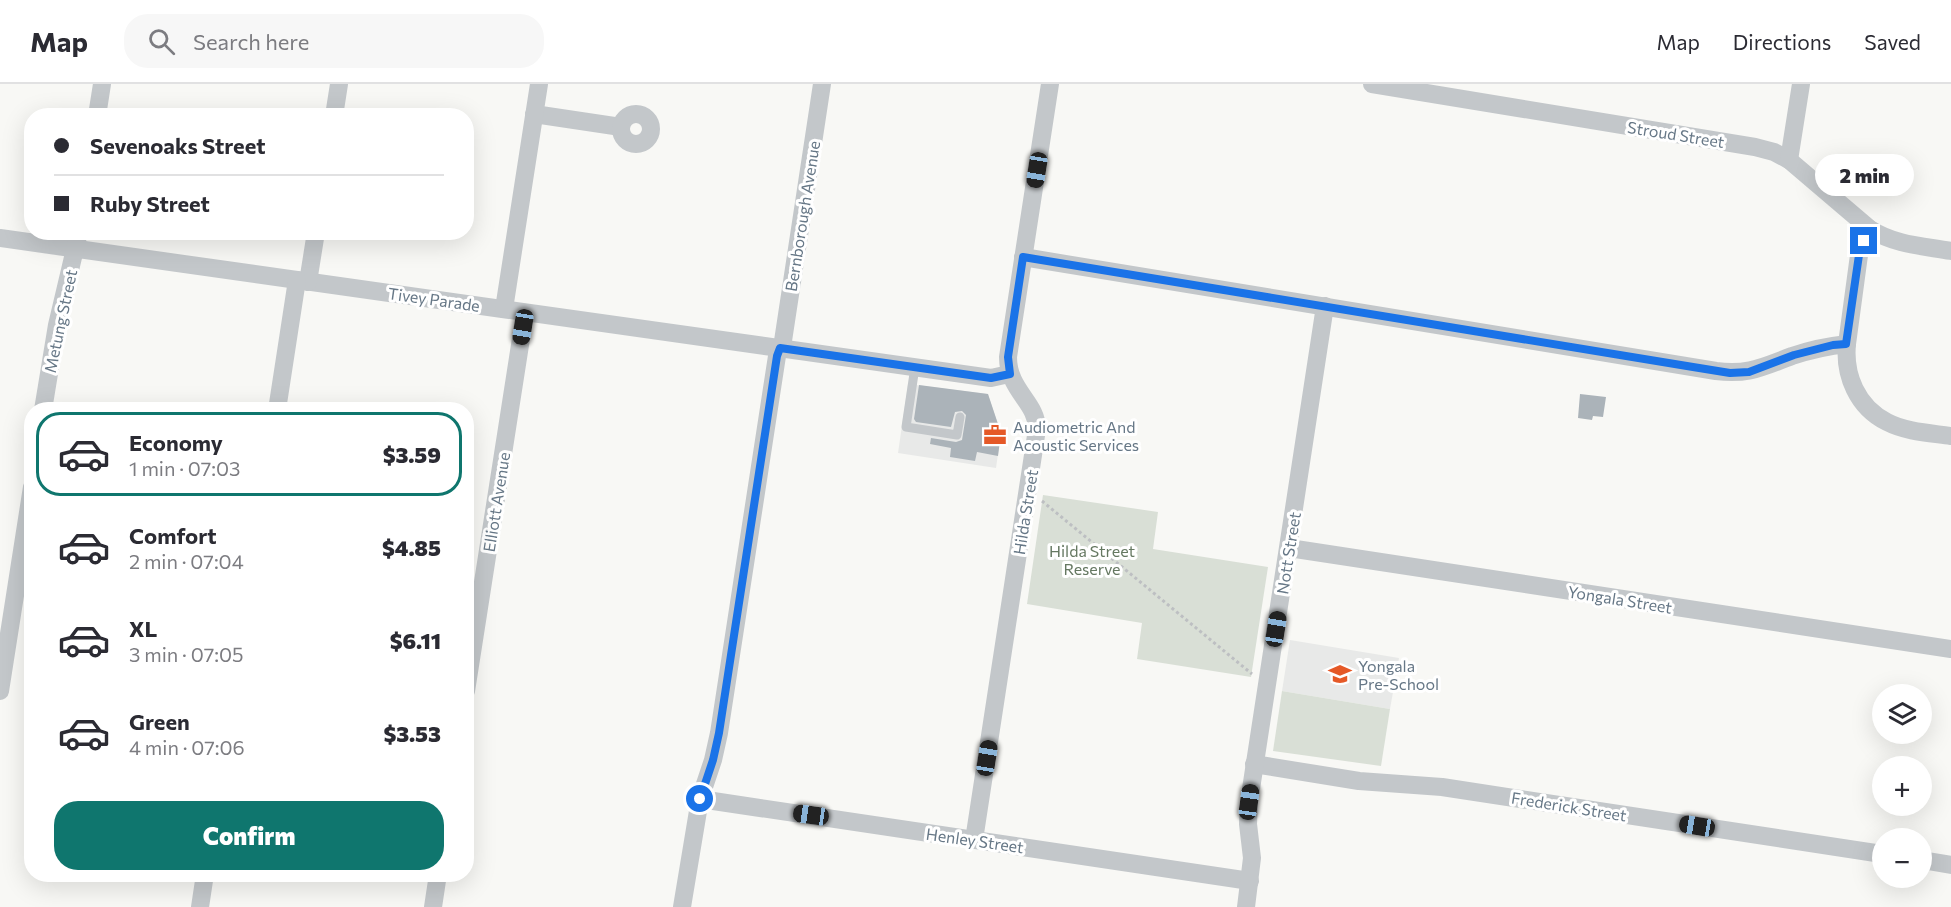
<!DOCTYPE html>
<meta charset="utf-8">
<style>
body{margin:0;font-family:Commissioner,sans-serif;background:#f7f7f7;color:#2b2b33;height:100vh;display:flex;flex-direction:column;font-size:22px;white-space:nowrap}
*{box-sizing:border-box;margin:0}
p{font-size:20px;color:#7c7c81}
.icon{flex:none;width:33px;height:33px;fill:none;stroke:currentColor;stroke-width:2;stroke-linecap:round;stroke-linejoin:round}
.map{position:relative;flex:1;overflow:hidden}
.panel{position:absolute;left:24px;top:318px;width:450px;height:480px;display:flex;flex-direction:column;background:#fff;border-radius:24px;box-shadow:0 6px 24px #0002}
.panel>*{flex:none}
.hud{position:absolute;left:24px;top:24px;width:450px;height:132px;border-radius:24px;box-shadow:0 6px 24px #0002;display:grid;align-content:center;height:132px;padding:0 30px;background:#fff}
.buttons{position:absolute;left:1872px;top:600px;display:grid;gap:12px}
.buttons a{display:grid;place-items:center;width:60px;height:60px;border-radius:50%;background:#fff;box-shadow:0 6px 24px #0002;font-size:30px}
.end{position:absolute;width:27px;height:27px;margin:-14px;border:8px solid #1a73e8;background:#fff;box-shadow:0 0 0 3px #fff}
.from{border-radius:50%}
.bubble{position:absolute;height:42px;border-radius:21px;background:#fff;box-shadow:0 6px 24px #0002;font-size:20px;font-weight:800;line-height:42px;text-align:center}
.car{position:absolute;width:18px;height:36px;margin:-18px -9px;border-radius:8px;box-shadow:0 0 4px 2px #0007;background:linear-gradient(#222 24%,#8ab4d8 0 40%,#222 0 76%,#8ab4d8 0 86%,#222 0)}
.hud b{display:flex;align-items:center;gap:21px;height:57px;font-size:22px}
.hud b+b{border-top:2px solid #e1e1e2}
.hud i{width:15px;height:15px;background:#2b2b33}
ul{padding:10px 0 0;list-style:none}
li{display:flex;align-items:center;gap:18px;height:84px;margin:0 12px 9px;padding:0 18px;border:3px solid transparent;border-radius:24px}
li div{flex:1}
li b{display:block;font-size:22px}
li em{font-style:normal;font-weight:800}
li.selected{border-color:#0f766e}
li>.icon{width:54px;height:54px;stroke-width:1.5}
.button{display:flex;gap:12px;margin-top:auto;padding:12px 30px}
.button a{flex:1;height:69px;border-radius:24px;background:#0f766e;color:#fff;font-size:24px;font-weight:800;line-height:69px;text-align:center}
header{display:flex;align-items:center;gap:36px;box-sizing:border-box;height:84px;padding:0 30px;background:#fff;border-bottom:2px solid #e1e1e2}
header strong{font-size:28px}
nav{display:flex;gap:33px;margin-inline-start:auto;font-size:21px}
.search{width:420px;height:54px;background:#f7f7f7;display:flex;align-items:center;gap:15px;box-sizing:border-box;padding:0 21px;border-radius:24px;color:#7c7c81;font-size:22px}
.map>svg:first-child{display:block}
.built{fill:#e8e9e8}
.green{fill:#d9dfd6}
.building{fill:#abb3b9}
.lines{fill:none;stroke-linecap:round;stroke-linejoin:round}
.path{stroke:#bdbfc2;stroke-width:3;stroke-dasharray:3 3;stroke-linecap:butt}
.lane{stroke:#c3c7ca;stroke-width:9}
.street{stroke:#c3c7ca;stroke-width:18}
.route{stroke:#1a73e8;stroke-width:8}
.labels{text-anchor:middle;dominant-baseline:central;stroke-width:6;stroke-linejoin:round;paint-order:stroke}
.street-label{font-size:16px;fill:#667786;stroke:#fff}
.poi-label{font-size:16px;fill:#667786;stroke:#fff;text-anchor:start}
.park-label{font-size:16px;fill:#657861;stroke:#fff}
</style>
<header>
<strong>Map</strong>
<div class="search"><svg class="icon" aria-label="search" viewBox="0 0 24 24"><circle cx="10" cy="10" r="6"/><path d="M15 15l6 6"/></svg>Search here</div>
<nav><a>Map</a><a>Directions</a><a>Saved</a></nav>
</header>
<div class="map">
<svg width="1951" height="823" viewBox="0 0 1951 823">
<rect width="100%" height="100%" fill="#f8f8f5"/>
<!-- built -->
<g class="built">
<path d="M908,300L988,310L1001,349L996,384L898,369Z"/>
<path d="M1290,556L1399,574L1390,625L1282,607Z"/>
</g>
<!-- green -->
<g class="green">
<path d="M1043,411L1158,428L1153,465L1268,483L1251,593L1137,575L1142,539L1027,520Z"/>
<path d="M1282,607L1390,625L1381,682L1273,667Z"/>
</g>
<!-- building -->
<g class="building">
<path d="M919,301L988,310L1001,349L998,372L977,368L975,377L950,373L951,364L930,360L931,354L956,358L962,356L966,331L962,327L955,328L951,343L916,338L914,335Z"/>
<path d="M1580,310L1606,313L1603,333L1593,332L1592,336L1578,334Z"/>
</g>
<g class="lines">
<!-- path -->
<path class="path" d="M1042,417L1252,590"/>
<!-- lane -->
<path class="lane" d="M915,283L906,343L957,351L960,333"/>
<!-- street -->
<g class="street">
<path d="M1372,0L1755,63L1774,68L1789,76L1870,145C1895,161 1923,162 1951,167"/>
<path d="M534,30L621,43"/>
<circle cx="636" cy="45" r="15"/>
<path d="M97,32L102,0"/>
<path d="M334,32L339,0"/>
<path d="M1789,76L1801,0"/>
<path d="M0,154L991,294L1009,290"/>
<path d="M1023,173L1716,287C1749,291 1762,283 1792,272C1810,266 1828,262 1847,260L1859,171L1870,145"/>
<path d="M308,198L316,148"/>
<path d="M504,225L539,0"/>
<path d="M1847,260C1844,291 1857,323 1887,338C1906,348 1930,349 1951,352"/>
<path d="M43,326L57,241L79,148"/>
<path d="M277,326L297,196"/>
<path d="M1289,464L1951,565"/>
<path d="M0,607L32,403"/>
<path d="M466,607L525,229"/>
<path d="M1254,680L1359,697L1442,703L1882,770"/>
<path d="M700,715L1250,797"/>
<path d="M974,756L1037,345C1037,318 1008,307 1008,273L1050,0"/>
<path d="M1922,776L1951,781"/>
<path d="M200,823L205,790"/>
<path d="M433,823L438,790"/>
<path d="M682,823L700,715L713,676L719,649L777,272L783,257L822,0"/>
<path d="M1246,823L1252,774L1248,740L1249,718L1325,222"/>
</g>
</g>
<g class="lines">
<!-- route -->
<path class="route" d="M700,715L713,676L719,649L777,272L780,264L991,294L1010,290L1008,273L1023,173L1693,283L1730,289L1749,288L1794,271L1833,261L1846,260L1859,171L1864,157"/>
</g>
<!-- icons -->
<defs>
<g id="office-bare" transform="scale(1.8)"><path d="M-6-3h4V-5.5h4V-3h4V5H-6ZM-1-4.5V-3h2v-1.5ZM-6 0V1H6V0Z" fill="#e55927" stroke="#fff" stroke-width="2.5" paint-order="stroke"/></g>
<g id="school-bare" transform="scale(1.8)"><path d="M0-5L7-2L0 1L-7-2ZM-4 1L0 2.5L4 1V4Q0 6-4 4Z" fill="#e55927" stroke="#fff" stroke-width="2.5" paint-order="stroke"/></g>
</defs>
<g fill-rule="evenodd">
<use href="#office-bare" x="995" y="351"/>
<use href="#school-bare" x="1340" y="590"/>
</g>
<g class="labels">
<!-- street labels -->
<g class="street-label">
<text transform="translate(1676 50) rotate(9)">Stroud Street</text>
<text transform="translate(802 132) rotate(-81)">Bernborough Avenue</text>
<text transform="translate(434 215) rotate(8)">Tivey Parade</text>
<text transform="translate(60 237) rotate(-78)">Metung Street</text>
<text transform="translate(496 418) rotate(-81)">Elliott Avenue</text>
<text transform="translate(1025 428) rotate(-81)">Hilda Street</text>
<text transform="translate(1288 469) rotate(-81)">Nott Street</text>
<text transform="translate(1620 515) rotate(9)">Yongala Street</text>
<text transform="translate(1569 722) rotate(9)">Frederick Street</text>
<text transform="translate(975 756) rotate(8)">Henley Street</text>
</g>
<!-- poi labels -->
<g class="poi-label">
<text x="1013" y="342">Audiometric And<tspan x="1013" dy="18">Acoustic Services</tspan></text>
<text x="1358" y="581">Yongala<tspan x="1358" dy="18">Pre-School</tspan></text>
</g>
<!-- park labels -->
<g class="park-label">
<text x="1092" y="466">Hilda Street<tspan x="1092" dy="18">Reserve</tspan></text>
</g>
</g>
</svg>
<div class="buttons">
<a><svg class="icon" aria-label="layers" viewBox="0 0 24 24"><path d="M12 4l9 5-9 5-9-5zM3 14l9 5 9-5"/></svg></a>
<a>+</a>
<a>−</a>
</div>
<i class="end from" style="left:700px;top:715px"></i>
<i class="end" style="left:1864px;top:157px"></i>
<div class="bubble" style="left:1815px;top:70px;width:99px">2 min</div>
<i class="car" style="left:1037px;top:86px;rotate:189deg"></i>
<i class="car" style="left:523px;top:243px;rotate:189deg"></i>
<i class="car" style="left:1276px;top:545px;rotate:9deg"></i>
<i class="car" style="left:987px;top:674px;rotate:9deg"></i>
<i class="car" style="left:1249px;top:718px;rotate:8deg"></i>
<i class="car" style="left:811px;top:731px;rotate:278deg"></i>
<i class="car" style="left:1697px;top:742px;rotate:279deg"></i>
<div class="hud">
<b><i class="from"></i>Sevenoaks Street</b>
<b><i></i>Ruby Street</b>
</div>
<section class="panel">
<ul>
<li class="selected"><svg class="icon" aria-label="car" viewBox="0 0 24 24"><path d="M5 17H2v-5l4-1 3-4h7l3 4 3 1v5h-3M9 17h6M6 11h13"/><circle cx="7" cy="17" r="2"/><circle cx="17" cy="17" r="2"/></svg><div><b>Economy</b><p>1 min · 07:03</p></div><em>$3.59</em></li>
<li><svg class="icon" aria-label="car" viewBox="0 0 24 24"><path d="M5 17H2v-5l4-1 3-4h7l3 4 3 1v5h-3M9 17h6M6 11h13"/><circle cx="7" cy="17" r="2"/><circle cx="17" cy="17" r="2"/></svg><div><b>Comfort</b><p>2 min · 07:04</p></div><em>$4.85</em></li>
<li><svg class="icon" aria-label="car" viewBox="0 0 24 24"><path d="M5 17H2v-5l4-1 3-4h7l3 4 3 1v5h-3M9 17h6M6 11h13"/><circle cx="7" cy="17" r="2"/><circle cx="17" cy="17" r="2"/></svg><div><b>XL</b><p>3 min · 07:05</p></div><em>$6.11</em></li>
<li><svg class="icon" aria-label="car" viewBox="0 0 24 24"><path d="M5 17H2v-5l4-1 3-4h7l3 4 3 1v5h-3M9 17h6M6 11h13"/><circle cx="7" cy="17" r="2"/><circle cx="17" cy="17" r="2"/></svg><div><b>Green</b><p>4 min · 07:06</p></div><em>$3.53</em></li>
</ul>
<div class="button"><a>Confirm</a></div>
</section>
</div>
